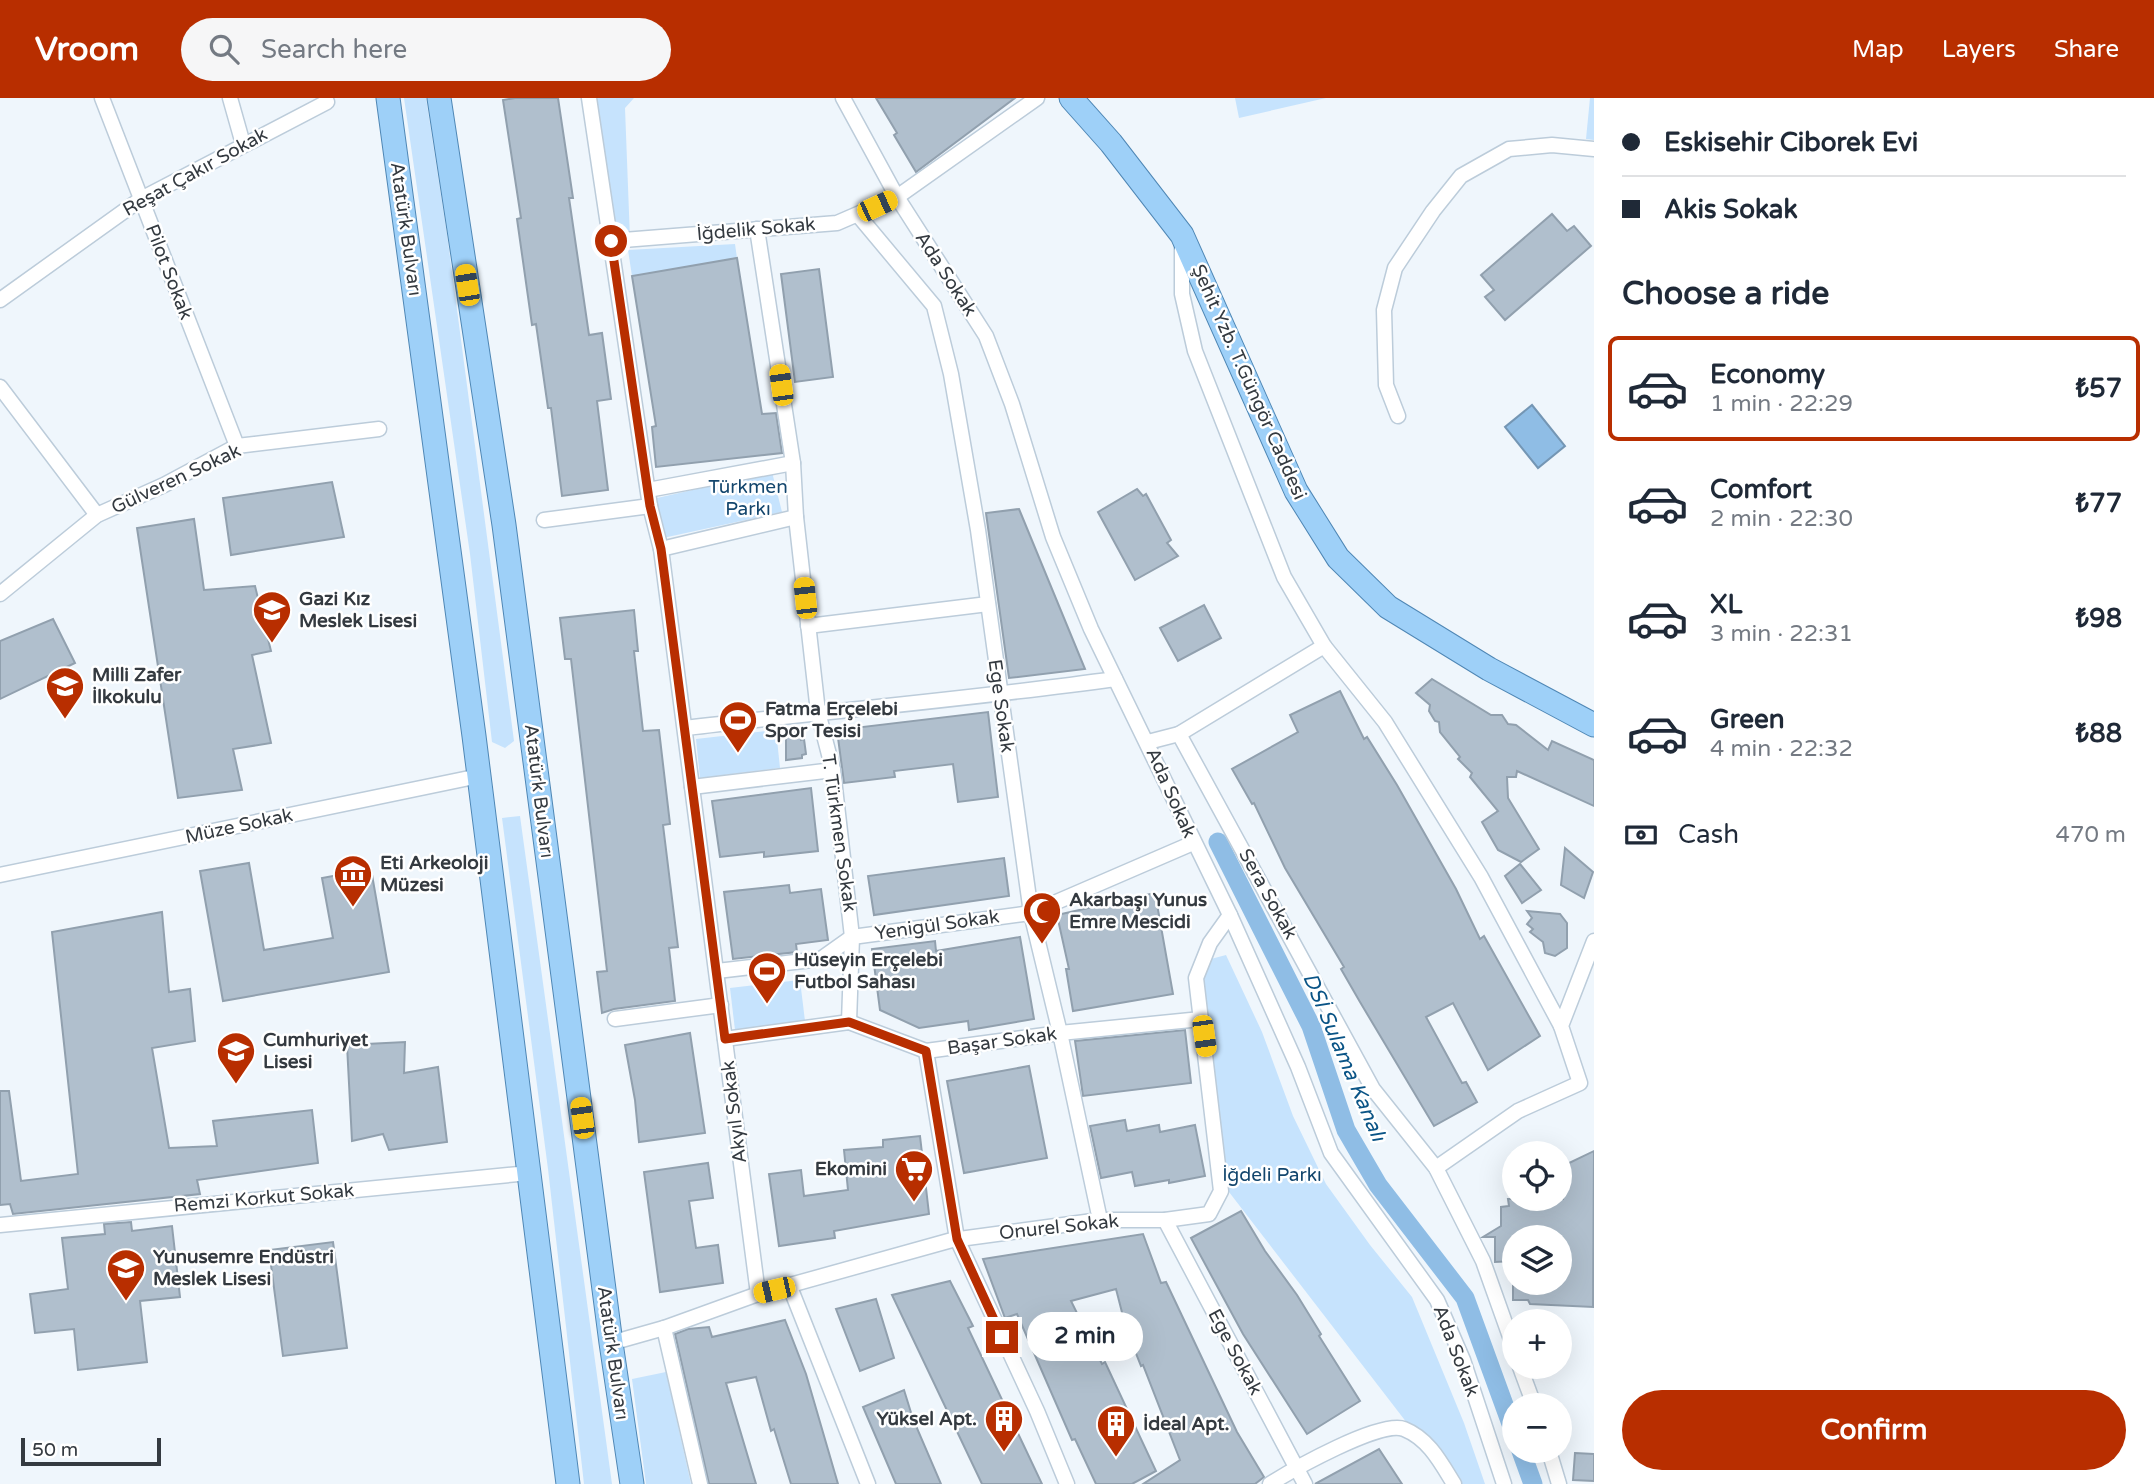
<!DOCTYPE html>
<meta charset="utf-8">
<style>
body{margin:0;font-family:"Varela Round",sans-serif;background:#f6f6f7;color:#1f2937;height:100vh;display:flex;flex-direction:column;font-size:26px;white-space:nowrap}
*{box-sizing:border-box;margin:0}
p{font-size:23px;color:#747a83}
.icon{flex:none;width:38px;height:38px;fill:none;stroke:currentColor;stroke-width:2;stroke-linecap:round;stroke-linejoin:round}
.map{position:relative;flex:1;overflow:hidden}
.details{display:flex;flex-direction:column;background:#fff;width:560px}
.details>*{flex:none}
.top-card{display:grid;align-content:center;height:154px;padding:0 28px;background:#fff}
.tools{position:absolute;left:1502px;top:1043px;display:grid;gap:14px}
.tools a{display:grid;place-items:center;width:70px;height:70px;border-radius:50%;background:#fff;box-shadow:0 7px 28px #0002;font-size:35px}
.scale{position:absolute;left:21px;bottom:18px;width:140px;box-sizing:border-box;padding-left:7px;border:4px solid #343a40;border-top:0;font-size:19px;line-height:24px;white-space:nowrap;color:#343a40;-webkit-text-stroke:5px #fff;paint-order:stroke}
.end{position:absolute;width:32px;height:32px;margin:-16px;border:9px solid #b82e00;background:#fff;box-shadow:0 0 0 4px #fff}
.from{border-radius:50%}
.bubble{position:absolute;height:49px;border-radius:24px;background:#fff;box-shadow:0 7px 28px #0002;font-size:23px;font-weight:700;line-height:49px;text-align:center}
.car{position:absolute;width:21px;height:42px;margin:-21px -10px;border-radius:9px;box-shadow:0 0 5px 2px #0007;background:linear-gradient(#f5c518 24%,#345 0 40%,#f5c518 0 76%,#345 0 86%,#f5c518 0)}
.top-card b{display:flex;align-items:center;gap:24px;height:66px;font-size:26px}
.top-card b+b{border-top:2px solid #e0e1e3}
.top-card i{width:18px;height:18px;background:#1f2937}
ul{padding:0;list-style:none}
li{display:flex;align-items:center;gap:21px;height:105px;margin:0 14px 10px;padding:0 14px;border:4px solid transparent;border-radius:10px}
li div{flex:1}
li b{display:block;font-size:26px}
li em{font-style:normal;font-weight:700}
li.active{border-color:#b82e00}
li>.icon{width:63px;height:63px;stroke-width:1.5}
h2{padding:0 28px;font-size:32px;line-height:84px}
.pay{display:flex;align-items:center;gap:18px;height:77px;padding:0 28px;font-size:26px}
.pay p{margin-inline-start:auto}
.primary-button{display:flex;gap:14px;margin-top:auto;padding:14px 28px}
.primary-button a{flex:1;height:80px;border-radius:42px;background:#b82e00;color:#fff;font-size:28px;font-weight:700;line-height:80px;text-align:center}
header{display:flex;align-items:center;gap:42px;box-sizing:border-box;height:98px;padding:0 35px;background:#b82e00;color:#fff}
header strong{font-size:33px}
nav{display:flex;gap:38px;margin-inline-start:auto;font-size:24px}
.search{width:490px;height:63px;background:#f6f6f7;display:flex;align-items:center;gap:18px;box-sizing:border-box;padding:0 24px;border-radius:38px;color:#747a83;font-size:26px}
main{display:flex;flex:1;min-height:0}
.map>svg:first-child{display:block}
.green{fill:#c6e3fd}
.water{fill:#8fbde5;stroke:#7496b4;stroke-width:2}
.lines{fill:none;stroke-linecap:round;stroke-linejoin:round}
.canal{stroke:#8fbde5;stroke-width:19}
.building{fill:#b0bfcd;stroke:#91a0ae;stroke-width:2}
.minor-casing{stroke:#bcccda;stroke-width:17}
.primary-casing{stroke:#4f87b5;stroke-width:25}
.minor{stroke:#fff;stroke-width:14}
.primary{stroke:#9ed0f8;stroke-width:23}
.route{stroke:#b82e00;stroke-width:9}
.labels{text-anchor:middle;dominant-baseline:central;stroke-width:5;stroke-linejoin:round;paint-order:stroke}
.street-label{font-size:19px;fill:#343a40;stroke:#fff}
.park-label{font-size:19px;fill:#13466d;stroke:#fff}
.poi-label{font-size:19px;font-weight:bold;fill:#343a40;stroke:#fff;text-anchor:start}
.water-label{font-size:21px;font-style:italic;fill:#0a5486;stroke:#fff}
</style>
<header>
<strong>Vroom</strong>
<div class="search"><svg class="icon" aria-label="search" viewBox="0 0 24 24"><circle cx="10" cy="10" r="6"/><path d="M15 15l6 6"/></svg>Search here</div>
<nav><a>Map</a><a>Layers</a><a>Share</a></nav>
</header>
<main>
<div class="map">
<svg width="1594" height="1386" viewBox="0 0 1594 1386">
<rect width="100%" height="100%" fill="#eff6fc"/>
<!-- green -->
<g class="green">
<path d="M404,0H426L447,136L514,643L505,650L492,644L470,456Z"/>
<path d="M589,0H634L625,10L630,141L611,143Z"/>
<path d="M1235,0H1326L1239,20Z"/>
<path d="M1590,0H1594V42L1586,41Z"/>
<path d="M735,146L737,160L632,178L628,152Z"/>
<path d="M772,374L782,414L663,440L657,400Z"/>
<path d="M776,632L780,670L700,680L696,641Z"/>
<path d="M520,718L612,1386H584L548,1071L502,720Z"/>
<path d="M1226,857L1262,934L1293,1018L1326,1086L1370,1147L1412,1199L1464,1325L1485,1386H1454L1229,1094L1201,887L1207,862Z"/>
<path d="M800,882L805,923L735,932L730,890Z"/>
<path d="M666,1274L691,1386H646L632,1281Z"/>
</g>
<!-- water -->
<path class="water" d="M1532,307L1565,348L1538,370L1505,329Z"/>
<g class="lines">
<!-- canal -->
<g class="canal">
<path d="M1218,744L1311,928L1346,1032L1378,1087L1465,1200L1514,1334"/>
<path d="M1521,1353L1533,1386"/>
</g>
</g>
<!-- building -->
<g class="building">
<path d="M515,0H558L573,100H569L589,237L602,235L611,301L597,303L608,392L562,398L551,310H548L536,226L532,227L517,121L521,120L503,2Z"/>
<path d="M876,0H1015L916,74L894,37L897,35Z"/>
<path d="M1552,116L1567,133L1574,128L1591,148L1505,222L1485,199L1494,192L1481,177Z"/>
<path d="M737,160L762,316L776,315L782,355L656,369L652,329L656,328L632,178Z"/>
<path d="M819,171L833,279L795,284L781,176Z"/>
<path d="M332,384L344,439L231,457L223,400Z"/>
<path d="M1137,391L1143,398L1146,396L1171,442L1167,445L1178,458L1135,482L1098,414Z"/>
<path d="M1019,411L1085,571L1009,580L986,415Z"/>
<path d="M194,421L204,492L255,488L271,553L252,557L271,645L233,651L242,692L178,700L137,430Z"/>
<path d="M1204,507L1221,540L1178,563L1160,530Z"/>
<path d="M634,512L638,553H634L643,633L659,632L670,726L663,727L678,849L669,850L675,903L614,911L602,915L597,874L607,873L571,561H565L560,520Z"/>
<path d="M53,521L75,565L0,601V543Z"/>
<path d="M1432,581L1491,617H1502L1508,626L1516,627L1548,652L1552,643L1594,662V708L1517,673L1516,679H1507L1508,700L1539,751L1521,764L1498,752L1482,724L1498,713L1470,679L1472,675L1458,661L1460,659L1440,634L1439,624L1435,623L1429,613L1430,607L1416,595Z"/>
<path d="M1340,593L1364,641L1367,639L1397,687L1456,791L1480,841L1484,838L1540,938L1488,972L1453,905L1426,919L1462,985L1466,984L1477,1004L1434,1028L1360,904L1341,871L1344,869L1285,770L1254,705L1252,706L1232,671L1298,634L1290,617Z"/>
<path d="M988,614L998,699L958,704L953,666L894,673L895,679L844,685L837,632Z"/>
<path d="M800,633L801,642L804,641L806,656L802,657V660L786,662V635Z"/>
<path d="M811,690L818,753L764,759V754L720,759L712,703Z"/>
<path d="M1565,750L1593,774L1584,800L1561,787Z"/>
<path d="M1004,760L1009,798L874,817L868,778Z"/>
<path d="M249,765L264,852L333,840L322,780L371,771L389,874L223,903L200,773Z"/>
<path d="M1520,766L1541,792L1522,805L1505,778Z"/>
<path d="M789,787L790,795L821,791L828,842L796,846L797,854L733,861L724,794Z"/>
<path d="M1155,795L1173,896L1073,913L1066,871H1069L1057,817Z"/>
<path d="M1527,813L1560,816L1567,825V850L1555,858L1545,855L1543,844L1530,834L1533,831L1527,826L1532,820Z"/>
<path d="M162,814L169,894L190,891L195,943L152,950L169,1050L217,1048L213,1023L312,1012L318,1065L197,1082L200,1096L13,1116L10,1106L0,1107V993H9L21,1083L78,1076L52,834Z"/>
<path d="M1020,839L1034,921L969,932L968,923L919,930L880,912L872,851L935,843L936,853Z"/>
<path d="M1185,932L1191,985L1083,998L1075,943Z"/>
<path d="M690,935L705,1035L639,1044L635,1002L625,947Z"/>
<path d="M405,944L404,975L438,969L447,1044L389,1052L383,1036L352,1043L347,947Z"/>
<path d="M1029,968L1047,1060L964,1075L947,983Z"/>
<path d="M1125,1022L1127,1033L1159,1027L1160,1034L1195,1027L1205,1078L1169,1085V1082L1135,1088L1132,1074L1101,1080L1090,1028Z"/>
<path d="M920,1038L929,1116L834,1133L835,1140L779,1148L769,1076L801,1072L804,1098L848,1092L844,1052L883,1049V1042Z"/>
<path d="M1594,1053L1593,1209L1530,1206L1528,1202H1513V1185H1560L1562,1139H1514V1163L1495,1164V1139H1483L1501,1128V1109L1509,1108L1508,1101H1563L1565,1067Z"/>
<path d="M708,1065L713,1100L689,1103L696,1150L718,1147L723,1185L660,1194L644,1074Z"/>
<path d="M1241,1113L1265,1153L1297,1197L1321,1236L1319,1238L1360,1303L1307,1336L1243,1236L1191,1140Z"/>
<path d="M131,1124L132,1133L172,1128L180,1199L140,1203L147,1264L78,1272L74,1231L35,1235L30,1196L68,1191L62,1140L105,1136L104,1126Z"/>
<path d="M1143,1136L1161,1185L1166,1184L1237,1334L1264,1379L1255,1386H1143L1180,1362L1143,1267L1141,1268L1126,1230L1116,1191L1071,1203L1102,1266L1105,1264L1156,1373L1132,1386H1096L1075,1341L1072,1342L1017,1216L1005,1220L983,1161Z"/>
<path d="M333,1144L347,1250L283,1258L269,1152Z"/>
<path d="M950,1183L973,1228L968,1230L1042,1386H982L892,1197Z"/>
<path d="M876,1201L894,1260L860,1273L836,1211Z"/>
<path d="M785,1222L806,1276L838,1386H791L774,1331L771,1333L756,1279L726,1285L756,1386H709L675,1236L688,1231L709,1229L712,1239Z"/>
<path d="M904,1292L913,1321L941,1386H896L863,1309Z"/>
<path d="M1379,1351L1402,1386H1315Z"/>
<path d="M1575,1355L1594,1356V1383L1573,1382Z"/>
</g>
<g class="lines">
<!-- minor casing -->
<g class="minor-casing">
<g id="minor">
<path d="M102,0L237,348"/>
<path d="M230,0L243,46"/>
<path d="M589,0L650,408L661,451L758,1196"/>
<path d="M843,0L897,99L986,238L1012,306L1053,439L1091,531L1230,817L1298,969L1331,1055L1437,1202L1463,1262L1504,1386"/>
<path d="M858,117L934,208L951,276L978,432L1031,815L1060,935L1100,1122"/>
<path d="M757,131L793,365L796,419L818,614L833,672L852,839L849,924"/>
<path d="M611,143L837,125L897,99L1037,0"/>
<path d="M1182,149V196L1195,253L1284,479L1324,548L1385,624L1481,779L1561,928"/>
<path d="M0,202L141,101L327,4"/>
<path d="M0,289L97,417"/>
<path d="M1398,318L1386,287L1384,212L1395,170L1433,113L1461,78L1509,51L1552,47L1594,51"/>
<path d="M648,392L793,365"/>
<path d="M544,422L650,408"/>
<path d="M661,451L796,419"/>
<path d="M0,496L97,417L164,387L237,348L379,331"/>
<path d="M808,528L988,506"/>
<path d="M685,630C828,613 972,601 1115,581"/>
<path d="M1179,636L1373,991L1436,1070L1483,1163L1514,1250"/>
<path d="M1148,644L1179,636L1324,548"/>
<path d="M692,689L833,672"/>
<path d="M0,777L479,678"/>
<path d="M717,873L821,861L852,839L1031,815L1193,745"/>
<path d="M615,921L721,907"/>
<path d="M725,941L849,924L926,953L1060,935L1201,921"/>
<path d="M926,953L957,1141L1037,1313L1067,1386"/>
<path d="M1436,1070L1518,1013L1580,985L1561,928L1594,843"/>
<path d="M1165,1122L1305,1386"/>
<path d="M0,1127L529,1075"/>
<path d="M790,1189L868,1386"/>
<path d="M664,1230L700,1386"/>
<path d="M611,1245L664,1230L758,1196L952,1142L1100,1122H1165L1209,1116L1221,1093L1196,880L1210,845L1230,817"/>
<path d="M1520,1269L1534,1307"/>
<path d="M1549,1353L1559,1386"/>
<path d="M1270,1386C1292,1372 1380,1322 1404,1331C1429,1341 1441,1365 1454,1386"/>
</g>
</g>
<!-- primary casing -->
<g class="primary-casing">
<g id="primary">
<path d="M388,0L474,638L568,1386"/>
<path d="M439,0L504,427L611,1245L632,1386"/>
<path d="M1071,0L1111,45L1182,137L1296,393L1338,460L1388,509L1489,571L1594,627"/>
</g>
</g>
<!-- minor -->
<use href="#minor" class="minor"/>
<!-- primary -->
<use href="#primary" class="primary"/>
</g>
<g class="lines">
<!-- route -->
<path class="route" d="M611,143L650,408L661,451L725,941L849,924L926,953L957,1141L1002,1239"/>
</g>
<!-- icons -->
<defs>
<g id="school-pin" transform="scale(2.0125)"><path d="M0 17L-7.5 6A9.5 9.5 0 1 1 7.5 6Z" fill="#b82e00" stroke="#fff"/><path d="M0-5L7-2L0 1L-7-2ZM-4 1L0 2.5L4 1V4Q0 6-4 4Z" fill="#fff"/></g>
<g id="stadium-pin" transform="scale(2.0125)"><path d="M0 17L-7.5 6A9.5 9.5 0 1 1 7.5 6Z" fill="#b82e00" stroke="#fff"/><path d="M0-5a6.5 5 0 1 0 0 10a6.5 5 0 1 0 0-10ZM-3.5-1.8h7v3.6h-7Z" fill="#fff"/></g>
<g id="museum-pin" transform="scale(2.0125)"><path d="M0 17L-7.5 6A9.5 9.5 0 1 1 7.5 6Z" fill="#b82e00" stroke="#fff"/><path d="M0-6L6-3V-2H-6V-3ZM-5-1h2V3h-2ZM-1-1h2V3h-2ZM3-1h2V3H3ZM-6 4H6V6H-6Z" fill="#fff"/></g>
<g id="mosque-pin" transform="scale(2.0125)"><path d="M0 17L-7.5 6A9.5 9.5 0 1 1 7.5 6Z" fill="#b82e00" stroke="#fff"/><path d="M3.5-4.9A6 6 0 1 0 3.5 4.9A5 5 0 1 1 3.5-4.9Z" fill="#fff"/></g>
<g id="supermarket-pin" transform="scale(2.0125)"><path d="M0 17L-7.5 6A9.5 9.5 0 1 1 7.5 6Z" fill="#b82e00" stroke="#fff"/><path d="M-6-5.5h2.5l.6 2H6L4.5 2H-2.5L-4.4-4H-6ZM-1.5 3.2a1.3 1.3 0 1 0 .1 0ZM3 3.2a1.3 1.3 0 1 0 .1 0Z" fill="#fff"/></g>
<g id="building-pin" transform="scale(2.0125)"><path d="M0 17L-7.5 6A9.5 9.5 0 1 1 7.5 6Z" fill="#b82e00" stroke="#fff"/><path d="M-4-6H4V6H1V3H-1V6H-4ZM-2.5-4.3h1.7v1.8h-1.7ZM.8-4.3h1.7v1.8H.8ZM-2.5-1h1.7V.8h-1.7ZM.8-1h1.7V.8H.8Z" fill="#fff"/></g>
</defs>
<g fill-rule="evenodd">
<use href="#school-pin" x="272" y="512"/>
<use href="#school-pin" x="65" y="588"/>
<use href="#stadium-pin" x="738" y="622"/>
<use href="#museum-pin" x="353" y="776"/>
<use href="#mosque-pin" x="1042" y="813"/>
<use href="#stadium-pin" x="767" y="873"/>
<use href="#school-pin" x="236" y="953"/>
<use href="#supermarket-pin" x="914" y="1071"/>
<use href="#school-pin" x="126" y="1170"/>
<use href="#building-pin" x="1004" y="1321"/>
<use href="#building-pin" x="1116" y="1326"/>
</g>
<g class="labels">
<!-- street labels -->
<g class="street-label">
<text transform="translate(195 74) rotate(-29)">Reşat Çakır Sokak</text>
<text transform="translate(406 131) rotate(82)">Atatürk Bulvarı</text>
<text transform="translate(756 131) rotate(-5)">İğdelik Sokak</text>
<text transform="translate(169 174) rotate(69)">Pilot Sokak</text>
<text transform="translate(946 176) rotate(57)">Ada Sokak</text>
<text transform="translate(1249 284) rotate(66)">Şehit Yzb. T.Güngör Caddesi</text>
<text transform="translate(176 381) rotate(-25)">Gülveren Sokak</text>
<text transform="translate(1001 608) rotate(82)">Ege Sokak</text>
<text transform="translate(539 693) rotate(83)">Atatürk Bulvarı</text>
<text transform="translate(1171 695) rotate(66)">Ada Sokak</text>
<text transform="translate(239 728) rotate(-12)">Müze Sokak</text>
<text transform="translate(839 735) rotate(82)">T. Türkmen Sokak</text>
<text transform="translate(1268 796) rotate(61)">Sera Sokak</text>
<text transform="translate(937 827) rotate(-8)">Yenigül Sokak</text>
<text transform="translate(1002 943) rotate(-8)">Başar Sokak</text>
<text transform="translate(734 1014) rotate(-97)">Akyıl Sokak</text>
<text transform="translate(264 1100) rotate(-5)">Remzi Korkut Sokak</text>
<text transform="translate(1059 1129) rotate(-6)">Onurel Sokak</text>
<text transform="translate(1456 1253) rotate(69)">Ada Sokak</text>
<text transform="translate(1235 1254) rotate(62)">Ege Sokak</text>
<text transform="translate(613 1255) rotate(82)">Atatürk Bulvarı</text>
</g>
<!-- park labels -->
<g class="park-label">
<text x="748" y="389">Türkmen<tspan x="748" dy="22">Parkı</tspan></text>
<text x="1272" y="1077">İğdeli Parkı</text>
</g>
<!-- poi labels -->
<g class="poi-label">
<text x="299" y="501">Gazi Kız<tspan x="299" dy="22">Meslek Lisesi</tspan></text>
<text x="92" y="577">Milli Zafer<tspan x="92" dy="22">İlkokulu</tspan></text>
<text x="765" y="611">Fatma Erçelebi<tspan x="765" dy="22">Spor Tesisi</tspan></text>
<text x="380" y="765">Eti Arkeoloji<tspan x="380" dy="22">Müzesi</tspan></text>
<text x="1069" y="802">Akarbaşı Yunus<tspan x="1069" dy="22">Emre Mescidi</tspan></text>
<text x="794" y="862">Hüseyin Erçelebi<tspan x="794" dy="22">Futbol Sahası</tspan></text>
<text x="263" y="942">Cumhuriyet<tspan x="263" dy="22">Lisesi</tspan></text>
<text x="887" y="1071" text-anchor="end">Ekomini</text>
<text x="153" y="1159">Yunusemre Endüstri<tspan x="153" dy="22">Meslek Lisesi</tspan></text>
<text x="977" y="1321" text-anchor="end">Yüksel Apt.</text>
<text x="1143" y="1326">İdeal Apt.</text>
</g>
<!-- water labels -->
<g class="water-label">
<text transform="translate(1344 959) rotate(67)">DSİ Sulama Kanalı</text>
</g>
</g>
</svg>
<div class="tools">
<a><svg class="icon" aria-label="locate" viewBox="0 0 24 24"><circle cx="12" cy="12" r="6"/><path d="M12 2v4M12 18v4M2 12h4M18 12h4"/></svg></a>
<a><svg class="icon" aria-label="layers" viewBox="0 0 24 24"><path d="M12 4l9 5-9 5-9-5zM3 14l9 5 9-5"/></svg></a>
<a>+</a>
<a>−</a>
</div>
<div class="scale">50 m</div>
<i class="end from" style="left:611px;top:143px"></i>
<i class="end" style="left:1002px;top:1239px"></i>
<div class="bubble" style="left:1027px;top:1214px;width:116px">2 min</div>
<i class="car" style="left:877px;top:108px;rotate:65deg"></i>
<i class="car" style="left:467px;top:187px;rotate:351deg"></i>
<i class="car" style="left:781px;top:287px;rotate:352deg"></i>
<i class="car" style="left:805px;top:500px;rotate:354deg"></i>
<i class="car" style="left:1204px;top:938px;rotate:172deg"></i>
<i class="car" style="left:582px;top:1020px;rotate:352deg"></i>
<i class="car" style="left:774px;top:1192px;rotate:257deg"></i>
</div>
<section class="details">
<div class="top-card">
<b><i class="from"></i>Eskisehir Ciborek Evi</b>
<b><i></i>Akis Sokak</b>
</div>
<h2>Choose a ride</h2>
<ul>
<li class="active"><svg class="icon" aria-label="car" viewBox="0 0 24 24"><path d="M5 17H2v-5l4-1 3-4h7l3 4 3 1v5h-3M9 17h6M6 11h13"/><circle cx="7" cy="17" r="2"/><circle cx="17" cy="17" r="2"/></svg><div><b>Economy</b><p>1 min · 22:29</p></div><em>₺57</em></li>
<li><svg class="icon" aria-label="car" viewBox="0 0 24 24"><path d="M5 17H2v-5l4-1 3-4h7l3 4 3 1v5h-3M9 17h6M6 11h13"/><circle cx="7" cy="17" r="2"/><circle cx="17" cy="17" r="2"/></svg><div><b>Comfort</b><p>2 min · 22:30</p></div><em>₺77</em></li>
<li><svg class="icon" aria-label="car" viewBox="0 0 24 24"><path d="M5 17H2v-5l4-1 3-4h7l3 4 3 1v5h-3M9 17h6M6 11h13"/><circle cx="7" cy="17" r="2"/><circle cx="17" cy="17" r="2"/></svg><div><b>XL</b><p>3 min · 22:31</p></div><em>₺98</em></li>
<li><svg class="icon" aria-label="car" viewBox="0 0 24 24"><path d="M5 17H2v-5l4-1 3-4h7l3 4 3 1v5h-3M9 17h6M6 11h13"/><circle cx="7" cy="17" r="2"/><circle cx="17" cy="17" r="2"/></svg><div><b>Green</b><p>4 min · 22:32</p></div><em>₺88</em></li>
</ul>
<div class="pay"><svg class="icon" aria-label="cash" viewBox="0 0 24 24"><path d="M3 7h18v10H3z"/><circle cx="12" cy="12" r="2"/></svg>Cash<p>470 m</p></div>
<div class="primary-button"><a>Confirm</a></div>
</section>
</main>
